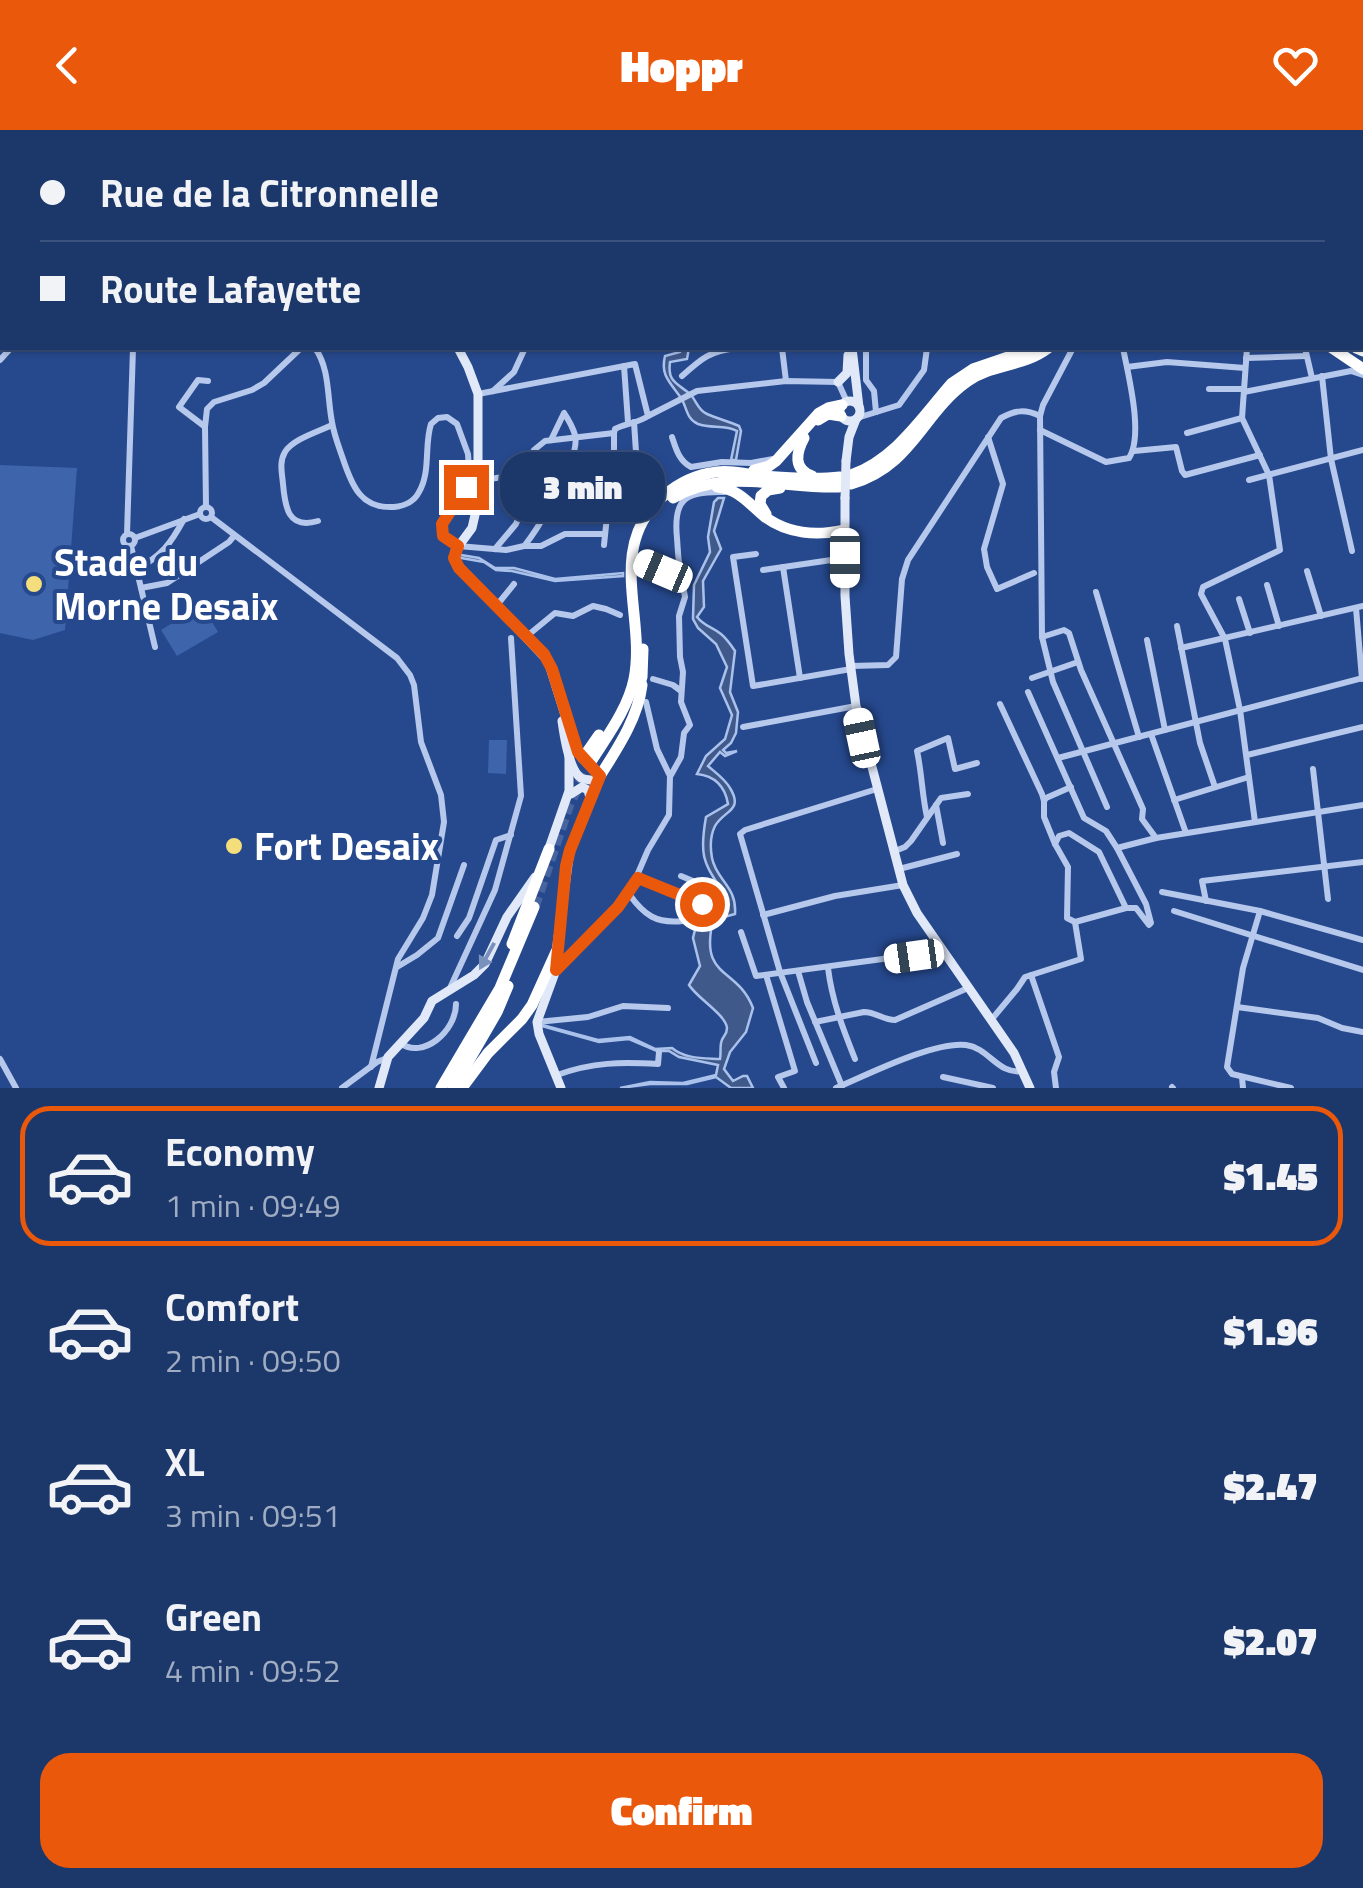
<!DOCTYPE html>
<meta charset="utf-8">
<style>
body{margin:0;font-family:"Titillium Web",sans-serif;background:#253f70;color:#f1f3f6;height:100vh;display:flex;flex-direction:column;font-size:38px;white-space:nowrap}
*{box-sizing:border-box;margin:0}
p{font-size:32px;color:#a0acc1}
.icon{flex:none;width:55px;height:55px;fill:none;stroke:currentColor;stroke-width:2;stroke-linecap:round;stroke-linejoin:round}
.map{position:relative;height:958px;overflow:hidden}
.sheet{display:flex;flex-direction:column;background:#1c376a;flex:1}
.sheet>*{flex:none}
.banner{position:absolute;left:0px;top:0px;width:1365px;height:220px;box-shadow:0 2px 8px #0004,0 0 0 2px #3a517e;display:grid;align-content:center;height:220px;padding:0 40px;background:#1c376a}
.end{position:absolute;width:45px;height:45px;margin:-22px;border:12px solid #ea580c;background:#fff;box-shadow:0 0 0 5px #fff}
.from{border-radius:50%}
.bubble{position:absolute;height:70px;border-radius:30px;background:#1c376a;box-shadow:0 2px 8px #0004,0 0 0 2px #3a517e;font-size:32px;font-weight:800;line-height:70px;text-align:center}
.car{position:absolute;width:30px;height:60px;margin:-30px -15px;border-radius:12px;box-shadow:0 0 8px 2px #0007;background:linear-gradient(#fff 24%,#345 0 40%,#fff 0 76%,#345 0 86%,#fff 0)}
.banner b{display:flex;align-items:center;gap:35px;height:95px;font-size:38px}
.banner b+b{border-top:2px solid #3a517e}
.banner i{width:25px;height:25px;background:#f1f3f6}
ul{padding:18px 0 0;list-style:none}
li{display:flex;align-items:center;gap:30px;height:140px;margin:0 20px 15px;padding:0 20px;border:5px solid transparent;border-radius:30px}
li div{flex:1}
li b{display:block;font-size:38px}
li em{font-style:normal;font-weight:800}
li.current{border-color:#ea580c}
li>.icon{width:90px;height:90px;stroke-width:1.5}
.action{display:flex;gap:20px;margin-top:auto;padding:20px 40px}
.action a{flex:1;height:115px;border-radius:30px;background:#ea580c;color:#fff;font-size:40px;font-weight:800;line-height:115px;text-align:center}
header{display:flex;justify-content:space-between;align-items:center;height:130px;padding:0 40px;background:#ea580c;color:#fff;font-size:45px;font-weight:800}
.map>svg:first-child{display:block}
.green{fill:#3e64ac}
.water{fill:#40598b;stroke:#aac2eb;stroke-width:2.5}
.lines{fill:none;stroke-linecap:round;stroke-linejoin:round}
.stream{stroke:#aac2eb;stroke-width:2.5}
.highway-tunnel{stroke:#47649f;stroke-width:11;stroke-dasharray:11 5.5;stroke-linecap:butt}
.street{stroke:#b6c8eb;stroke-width:6}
.secondary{stroke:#e1e9f9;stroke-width:9}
.highway{stroke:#fff;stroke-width:11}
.secondary-bridge{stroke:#e1e9f9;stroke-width:9}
.oneway{fill:#7a91be}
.route{stroke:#ea580c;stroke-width:12}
.poi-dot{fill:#f4dd7b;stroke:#26498e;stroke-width:4}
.labels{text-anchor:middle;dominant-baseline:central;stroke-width:8;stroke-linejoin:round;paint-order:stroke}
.poi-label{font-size:38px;font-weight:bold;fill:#fff;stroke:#26498e;text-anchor:start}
</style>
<header><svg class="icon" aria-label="back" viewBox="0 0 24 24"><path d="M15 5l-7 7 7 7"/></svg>Hoppr<svg class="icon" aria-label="heart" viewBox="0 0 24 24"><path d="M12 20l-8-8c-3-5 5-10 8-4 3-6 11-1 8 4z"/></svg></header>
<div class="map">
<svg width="1363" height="958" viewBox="0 0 1363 958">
<rect width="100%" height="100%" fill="#26498e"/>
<!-- green -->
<g class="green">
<path d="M0,335L77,338L65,500L33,510L0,503Z"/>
<path d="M202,475L218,502L177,526L161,500Z"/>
<path d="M489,610H507L506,644L488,643Z"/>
</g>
<!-- water -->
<g class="water">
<path d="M683,218H689L687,229L670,232C667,253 678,253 691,265C697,272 698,280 707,284C718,289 728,291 739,296L741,301L736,330H731L737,301C725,294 711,299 698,294C686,289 687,277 681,268C671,253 660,246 665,226L680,222Z"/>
<path d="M718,368H724L714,401L721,419L703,451L704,477L697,487C704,496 712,497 721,504C727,509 731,515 735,521L730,562L738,582L736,603L731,613L723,620L726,623L737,621L725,626L720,622L708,636C716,643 725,649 730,658C744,681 724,680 715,696C710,706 710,717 712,728C716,750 737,756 735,784L713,790C699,850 737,836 753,878L746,902L730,922L724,939L733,951L743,946H747L753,958H731L716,947L687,954H650L620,958L650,952L683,953L716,945L718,935L679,927L669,921H657L629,909L599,912L542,896V895L598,910L630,907L655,919L672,918C685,929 703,928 720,929C721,924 720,919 721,913C722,906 727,906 727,898C726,885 697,868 689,855L700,836L693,808L699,784L715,779L727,769C706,734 698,732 706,687L728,674C725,656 715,646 697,644L706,626L725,609L732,585L720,558L727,537L716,514L698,498L693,489L694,455L710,422L708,407L714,372Z"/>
<path d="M455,424L479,428L495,438H514L555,449L623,443V446L555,451L512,441L496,440L484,432L455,427Z"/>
</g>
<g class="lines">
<!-- stream -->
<path class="stream" d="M1233,0L1234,2"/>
<!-- highway-tunnel -->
<path class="highway-tunnel" d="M534,777L569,674L592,630"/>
<!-- street -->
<g class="street">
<path d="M270,0L272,2"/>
<path d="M639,0L640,2"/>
<path d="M757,0L758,2"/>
<path d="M1007,0L1008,2"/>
<path d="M1057,0L1059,2"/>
<path d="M1134,0L1135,2"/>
<path d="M1154,0L1155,2"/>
<path d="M1189,0L1190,2"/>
<path d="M1167,2L1181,0"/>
<path d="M1337,2V0"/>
<path d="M1362,127H1363"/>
<path d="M315,218C330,239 327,267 332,292C334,305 339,317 343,329C352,356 361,379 394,377C404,376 414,372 419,362C431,342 424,315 431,294L438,288L447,287L457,294L468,324L469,339L463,363L442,394V404L448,411L458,416L506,420L524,416H541L565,404H604"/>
<path d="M782,218L786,251"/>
<path d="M866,218V250L874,261L876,282"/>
<path d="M1073,218L1043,275L1040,286L1042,507L1053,552L1107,677"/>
<path d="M1247,218L1242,288L1269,345L1280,420L1203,457L1201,464L1225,509L1240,580L1255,692"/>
<path d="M1305,218L1312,248"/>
<path d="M1246,228L1306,226"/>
<path d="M0,230L11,218"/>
<path d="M624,236L628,292"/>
<path d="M1127,237L1167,232L1245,238"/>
<path d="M682,246C702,228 710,221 737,218"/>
<path d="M1322,246L1331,329L1352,421"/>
<path d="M1209,259H1244"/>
<path d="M493,261L514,242L525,218"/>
<path d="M1244,262L1351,241L1363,245"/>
<path d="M478,264L635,234L648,286C639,293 626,293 615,299L614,303"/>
<path d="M648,286L697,261L786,251L838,252L847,272"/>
<path d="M857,288L899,275L924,240L927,218"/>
<path d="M634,292L638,352"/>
<path d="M204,296L179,277L198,250L208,251"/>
<path d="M1040,300L1106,332L1129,328C1144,305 1128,244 1123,218"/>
<path d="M1187,303L1242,288"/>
<path d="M672,307C676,319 679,331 691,337L722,332L751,333L773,329"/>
<path d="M988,307L1003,354L984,419L987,437L997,459L1034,443"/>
<path d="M1134,321L1176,317L1182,341L1185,345L1260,325"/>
<path d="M1249,350L1363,320"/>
<path d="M478,351L514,345L522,340L534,320L545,311L614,303"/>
<path d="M206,377L205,297L207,279L214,272L252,260L264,253L301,218"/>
<circle cx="206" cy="383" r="6"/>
<path d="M211,387L397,528L410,545L414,555L421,612L441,665L444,692L432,765L423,788L398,829L371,937"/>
<path d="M318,391C288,400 285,377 283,354C282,343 279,332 285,322C293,309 318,302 332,295"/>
<circle cx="129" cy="410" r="6"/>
<path d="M127,404L133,218"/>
<path d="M135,408L200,384"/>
<path d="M525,415C540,396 581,327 575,305C573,298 568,289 564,283L551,310"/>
<path d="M604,415L614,319V303"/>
<path d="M131,416L155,517"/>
<path d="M495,419L516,394L522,379"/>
<path d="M756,424L733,427L753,556L851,539"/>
<path d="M644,433L682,449L685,467L679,486L680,527L683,542L681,572L690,595L684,603L681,627L671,645"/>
<path d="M783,437L800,548"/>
<path d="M136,440C162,425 170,415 184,389"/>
<path d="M763,440L845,428"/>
<path d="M1307,441L1321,486"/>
<path d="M682,448C678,435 678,421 677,408C673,369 685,361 724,362"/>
<path d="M1267,455L1279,496"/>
<path d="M141,458L167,453L229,412L234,406"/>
<path d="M1096,462L1139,607"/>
<path d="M1239,469L1250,503"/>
<path d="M497,475L514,454"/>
<path d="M1356,478L1362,549"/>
<path d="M1177,496L1200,613L1215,657"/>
<path d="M527,506L555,483L573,486L593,476L606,479L620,485"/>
<path d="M1042,507L1064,500L1069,503L1081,540L1143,679L1142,689L1156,708"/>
<path d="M1147,510L1165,600"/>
<path d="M1181,518L1363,476"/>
<path d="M851,536L888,535L896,527L902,449L908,430L1001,288C1016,280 1025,279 1040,286"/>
<path d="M1032,548L1078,532"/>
<path d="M653,549L673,555L681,561"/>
<path d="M1028,562L1084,688L1106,701L1117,718L1146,774L1151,793L1149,795L1136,778H1126"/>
<path d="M1000,574L1042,664L1044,671V687L1055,714"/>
<path d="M743,597L856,576"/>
<path d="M1151,604L1186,703"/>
<path d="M1247,625L1363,597"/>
<path d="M1058,628L1363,548"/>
<path d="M1313,639L1328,769"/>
<path d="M1174,670L1249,647"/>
<path d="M1044,671L1046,668L1071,657"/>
<path d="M936,675L943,713"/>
<path d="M927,687C922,665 922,644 917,621L948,608L955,639L977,633"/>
<path d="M1069,703L1099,722L1126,778L1075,792L1067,788L1068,737L1055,714L1059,706Z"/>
<path d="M1117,718L1156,708L1363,675"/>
<path d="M895,721L905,717L911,711L941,668L968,664"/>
<path d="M899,739L957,724"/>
<path d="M681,746L693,751L689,769"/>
<path d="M638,748L702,774"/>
<path d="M1162,762L1260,781L1363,810"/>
<path d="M629,764C644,785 656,794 683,791"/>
<path d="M1206,771L1202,751L1363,732"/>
<path d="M1174,781L1363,840"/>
<path d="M1260,781L1243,838L1227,937L1232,944L1291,958"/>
<path d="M763,785L835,766L903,755"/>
<path d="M741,802L756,846L942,821"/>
<path d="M457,806L469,788L496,710L511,705"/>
<path d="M397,837L417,825L438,808L464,735"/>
<path d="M828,838C832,871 843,899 855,929"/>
<path d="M557,839L619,777L629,764L648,720L669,685L670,646L657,619L646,572"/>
<path d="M798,841L807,872L842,956"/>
<path d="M766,845L795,941L778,947L784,958"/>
<path d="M1031,845L1059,927L1054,942L1056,958"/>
<path d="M450,858L495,760L521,666L511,508"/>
<path d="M1237,877L1318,888L1342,898L1363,902"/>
<path d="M992,889L1017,859L1025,847L1081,829L1075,792"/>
<path d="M537,892L588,887L623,876L668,878"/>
<path d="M815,892L864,882C876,882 883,890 895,890L968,858"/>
<path d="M400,913C423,930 456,901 456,874"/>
<path d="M0,929L16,958"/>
<path d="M816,933L780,842L740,704L745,700L877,659"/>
<path d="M557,945C593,932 621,932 658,934L659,922"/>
<path d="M943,947L993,958"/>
<path d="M1242,947L1243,958"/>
<path d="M1172,957L1173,958"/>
<path d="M342,958L377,932L387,928"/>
<path d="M836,958C867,945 934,911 966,915C989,918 998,945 1022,941"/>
</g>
<!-- secondary -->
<g class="secondary">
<path d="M368,0L371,2"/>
<path d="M813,0V2"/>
<path d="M877,2L878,0"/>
<path d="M458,218L468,237L478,264V372L472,398L455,421V432L548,531L575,617L581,627L600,646L570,720L556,822V840L537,892L539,904L561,958"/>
<path d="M852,218L859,277"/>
<path d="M838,252L847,243L848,225"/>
<circle cx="850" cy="281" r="10"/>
<path d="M846,331L849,307L856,289"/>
<path d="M845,368V466L849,524L856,576L903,755L917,783L1014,923L1030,958"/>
<path d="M562,591C564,605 569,640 581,648C585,650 593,650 598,651"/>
<path d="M571,664L582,657L588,660L590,668"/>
<path d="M547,724L569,661V626"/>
<path d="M379,958L388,927L424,888L432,871L474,845L485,834L507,787L535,747"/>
</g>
<!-- highway -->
<g class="highway">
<path d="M1332,218L1363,239"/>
<path d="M1356,218L1363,221"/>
<path d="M818,290L828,284L841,286"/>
<path d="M804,308C796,323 793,339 812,346"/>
<path d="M754,340L769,336L776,331L819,283L828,278L842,275"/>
<path d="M851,345C895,330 922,287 952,253L973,239L1034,218"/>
<path d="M851,354C913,336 922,283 968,251C992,234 1023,237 1048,218"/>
<path d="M717,357C739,359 749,374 765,387C788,404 817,406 844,400"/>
<path d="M673,368C724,337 783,359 839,357"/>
<path d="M766,384L760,374L761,366L768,360L780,358"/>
<path d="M638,560L642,547L643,519"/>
<path d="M583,628L599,605"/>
<path d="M592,630C608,605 628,578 634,549C646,489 608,423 657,372C671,358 690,347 710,343C727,339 745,344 763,346C788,348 815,350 840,347"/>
<path d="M600,646C617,619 638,588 642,555"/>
<path d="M512,814L549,719"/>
<path d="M441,958L500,858L534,777"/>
<path d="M453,958L497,882L508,856"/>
<path d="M462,958L488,923L522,889L532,875L556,822"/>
</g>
<!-- secondary-bridge -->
<path class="secondary-bridge" d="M845,368L846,331"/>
</g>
<!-- one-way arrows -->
<defs><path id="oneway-solid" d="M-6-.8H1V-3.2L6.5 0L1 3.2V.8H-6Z" transform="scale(2.5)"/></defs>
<use class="oneway" href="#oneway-solid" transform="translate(487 826) rotate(119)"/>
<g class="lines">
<!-- route -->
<path class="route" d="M466,357L442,394L443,406L458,416L454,428L459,438L544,524L552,539L578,622L600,646L570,720L566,736L556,840L618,777L638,748L702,774"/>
</g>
<!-- markers -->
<g class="poi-dot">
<circle cx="34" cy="454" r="10"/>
<circle cx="234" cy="716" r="10"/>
</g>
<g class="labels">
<!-- poi labels -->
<g class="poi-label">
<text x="54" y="432">Stade du<tspan x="54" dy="44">Morne Desaix</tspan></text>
<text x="254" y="716">Fort Desaix</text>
</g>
</g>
</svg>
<i class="end from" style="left:702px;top:774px"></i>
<i class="end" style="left:466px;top:357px"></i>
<div class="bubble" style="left:500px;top:322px;width:165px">3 min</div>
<i class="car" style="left:845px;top:428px;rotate:180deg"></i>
<i class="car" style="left:663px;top:441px;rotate:293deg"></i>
<i class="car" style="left:862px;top:608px;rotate:348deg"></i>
<i class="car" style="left:914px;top:826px;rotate:262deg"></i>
<div class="banner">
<b><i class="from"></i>Rue de la Citronnelle</b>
<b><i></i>Route Lafayette</b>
</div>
</div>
<section class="sheet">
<ul>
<li class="current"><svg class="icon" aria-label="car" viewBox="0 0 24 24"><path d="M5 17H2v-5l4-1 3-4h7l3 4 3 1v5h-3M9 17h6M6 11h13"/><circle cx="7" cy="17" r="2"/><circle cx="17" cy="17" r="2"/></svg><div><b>Economy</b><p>1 min · 09:49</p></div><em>$1.45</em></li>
<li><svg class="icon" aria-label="car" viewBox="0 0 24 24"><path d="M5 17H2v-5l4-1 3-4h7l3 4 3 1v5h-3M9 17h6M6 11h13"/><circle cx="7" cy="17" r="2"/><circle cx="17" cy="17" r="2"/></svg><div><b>Comfort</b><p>2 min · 09:50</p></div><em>$1.96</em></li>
<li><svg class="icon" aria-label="car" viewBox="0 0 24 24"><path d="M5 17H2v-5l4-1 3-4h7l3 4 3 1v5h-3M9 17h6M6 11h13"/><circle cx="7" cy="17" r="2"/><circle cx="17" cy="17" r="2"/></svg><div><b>XL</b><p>3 min · 09:51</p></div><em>$2.47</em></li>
<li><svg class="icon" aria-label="car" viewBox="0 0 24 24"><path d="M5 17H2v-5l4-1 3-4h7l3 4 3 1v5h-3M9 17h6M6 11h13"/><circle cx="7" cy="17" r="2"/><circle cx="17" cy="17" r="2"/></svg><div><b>Green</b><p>4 min · 09:52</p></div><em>$2.07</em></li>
</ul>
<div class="action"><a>Confirm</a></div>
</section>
